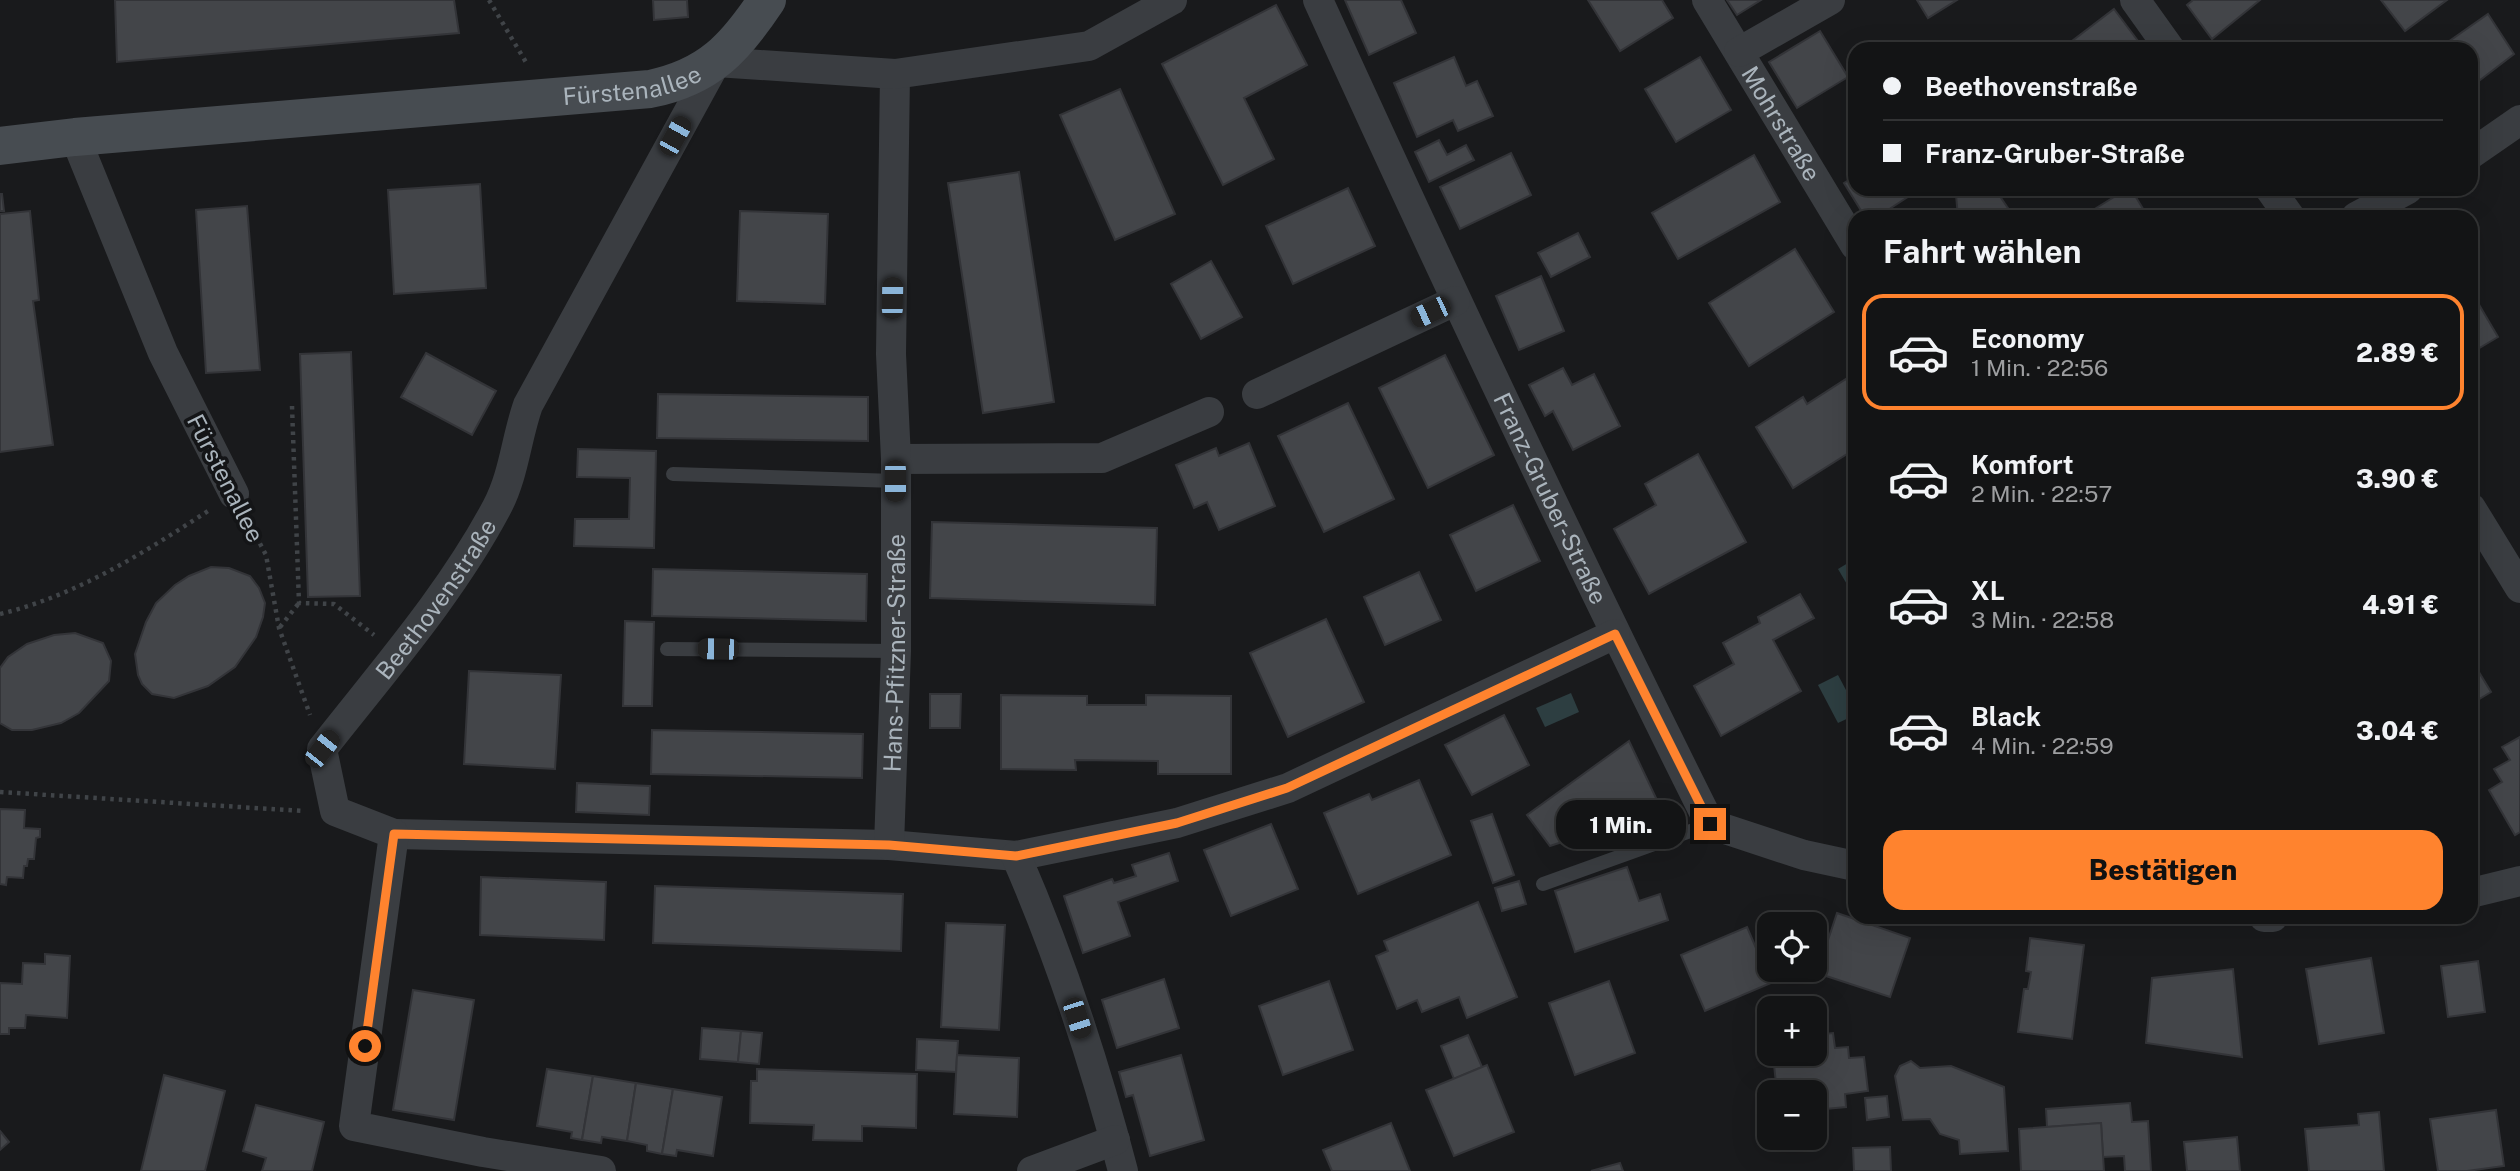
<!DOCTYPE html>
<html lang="de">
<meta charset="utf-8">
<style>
body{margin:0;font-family:"Public Sans",sans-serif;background:#1c1d1e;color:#f1f3f6;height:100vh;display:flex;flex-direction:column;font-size:26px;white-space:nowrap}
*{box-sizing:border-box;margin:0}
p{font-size:23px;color:#9d9ea0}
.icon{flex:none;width:38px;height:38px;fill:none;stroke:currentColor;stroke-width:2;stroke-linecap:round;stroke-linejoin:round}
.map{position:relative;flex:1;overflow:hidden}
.panel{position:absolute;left:1848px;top:210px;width:630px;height:714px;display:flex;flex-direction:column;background:#131415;border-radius:21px;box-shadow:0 7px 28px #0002,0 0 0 2px #323334}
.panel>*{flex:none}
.banner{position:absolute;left:1848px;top:42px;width:630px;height:154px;border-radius:21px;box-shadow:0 7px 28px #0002,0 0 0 2px #323334;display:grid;align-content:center;height:154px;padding:0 35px;background:#131415}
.fabs{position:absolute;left:1757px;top:912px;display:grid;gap:14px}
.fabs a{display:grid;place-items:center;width:70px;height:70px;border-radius:14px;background:#131415;box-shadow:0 7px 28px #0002,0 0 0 2px #323334;font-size:35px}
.end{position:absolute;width:32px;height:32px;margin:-16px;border:9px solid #ff832e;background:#111;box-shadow:0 0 0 4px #111}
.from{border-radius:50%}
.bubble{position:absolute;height:49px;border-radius:21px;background:#131415;box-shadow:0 7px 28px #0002,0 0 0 2px #323334;font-size:23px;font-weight:800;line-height:49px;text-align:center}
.car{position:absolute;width:21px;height:42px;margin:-21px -10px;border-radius:9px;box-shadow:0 0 5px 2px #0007;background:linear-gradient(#222 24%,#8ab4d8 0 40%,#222 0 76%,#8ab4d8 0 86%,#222 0)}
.banner b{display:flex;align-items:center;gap:24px;height:66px;font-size:26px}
.banner b+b{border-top:2px solid #323334}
.banner i{width:18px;height:18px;background:#f1f3f6}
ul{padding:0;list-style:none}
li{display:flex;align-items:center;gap:21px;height:116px;margin:0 14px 10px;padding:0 21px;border:4px solid transparent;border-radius:21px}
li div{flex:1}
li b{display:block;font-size:26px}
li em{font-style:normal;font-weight:800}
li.current{border-color:#ff832e}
li>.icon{width:63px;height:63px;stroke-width:1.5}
h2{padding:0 35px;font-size:32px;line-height:84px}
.button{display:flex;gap:14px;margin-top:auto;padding:14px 35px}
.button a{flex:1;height:80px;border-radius:21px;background:#ff832e;color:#111;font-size:28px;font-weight:800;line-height:80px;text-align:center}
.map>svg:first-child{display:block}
.water{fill:#2d3e41}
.building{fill:#434549;stroke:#333438;stroke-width:2}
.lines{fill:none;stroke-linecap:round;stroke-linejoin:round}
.path{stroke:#404448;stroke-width:4.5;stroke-dasharray:3.5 5;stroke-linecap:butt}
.lane{stroke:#3a3d41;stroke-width:14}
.street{stroke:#3a3d41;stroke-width:30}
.secondary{stroke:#474c51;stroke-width:38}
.route{stroke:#ff832e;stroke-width:9}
.labels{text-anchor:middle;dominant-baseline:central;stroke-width:7;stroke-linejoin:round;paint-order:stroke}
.street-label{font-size:24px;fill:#aab4bc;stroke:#141517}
</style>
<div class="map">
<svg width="2520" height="1171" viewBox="0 0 2520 1171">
<rect width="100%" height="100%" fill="#191a1c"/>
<!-- water -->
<g class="water">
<path d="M1853,560L1855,563V598L1838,569Z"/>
<path d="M1838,675L1855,707V715L1838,723L1818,685Z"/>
<path d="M1571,693L1579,712L1545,727L1536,708Z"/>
</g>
<!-- building -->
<g class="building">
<path d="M115,0H454L459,33L117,62Z"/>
<path d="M653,0H687L688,17L654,20Z"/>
<path d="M1345,0H1401L1416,33L1369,55Z"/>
<path d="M1588,0H1662L1673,18L1620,51Z"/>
<path d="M1727,0H1761L1737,15Z"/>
<path d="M1917,0H1957L1928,18Z"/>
<path d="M2193,0H2260L2212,39L2187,5Z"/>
<path d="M2381,0H2447L2405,31Z"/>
<path d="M1276,5L1307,65L1244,98L1274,159L1223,185L1162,64Z"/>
<path d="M2114,9L2144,49H2077L2072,41Z"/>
<path d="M2488,14L2514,54L2471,87V49H2438Z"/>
<path d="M1820,31L1848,77L1797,108L1769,62Z"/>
<path d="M1454,57L1466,86L1477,81L1493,116L1458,131L1453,120L1417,137L1394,83Z"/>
<path d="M1700,57L1731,110L1676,142L1645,89Z"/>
<path d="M1120,89L1175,214L1115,240L1060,115Z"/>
<path d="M1439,140L1447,155L1466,145L1474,160L1429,182L1415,152Z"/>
<path d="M1511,153L1531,195L1460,229L1440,187Z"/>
<path d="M1754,155L1780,202L1678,259L1652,213Z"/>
<path d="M1019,172L1054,402L983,413L948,183Z"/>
<path d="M1855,176V189H1912L1914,193L1877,217H1865L1844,183Z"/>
<path d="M480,184L486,288L394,294L388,190Z"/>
<path d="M1348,188L1375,246L1293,284L1266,226Z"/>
<path d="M1965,189H1995L2014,217H1958L1956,195Z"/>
<path d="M2127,189H2131L2148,217H2097L2093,210Z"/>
<path d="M0,194H2L4,211H0Z"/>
<path d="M247,206L260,370L206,373L196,210Z"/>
<path d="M30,211L39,300L33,301L53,445L0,452V214Z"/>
<path d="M740,211L828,214L825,304L737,301Z"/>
<path d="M1578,233L1590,257L1551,277L1538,253Z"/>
<path d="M1795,249L1834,312L1749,366L1709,303Z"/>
<path d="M1211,261L1242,317L1201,339L1171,284Z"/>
<path d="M1541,276L1564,331L1519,350L1496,296Z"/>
<path d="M2471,291L2498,337L2471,353Z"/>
<path d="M351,352L360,596L308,597L300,354Z"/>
<path d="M426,353L496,391L472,435L401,397Z"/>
<path d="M1445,355L1494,455L1428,488L1379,388Z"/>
<path d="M1563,368L1572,385L1594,374L1620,426L1573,450L1553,411L1545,416L1529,385Z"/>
<path d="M1846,379L1855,394V449L1793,488L1756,427L1803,397L1807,404Z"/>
<path d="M658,394L868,397V441L657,438Z"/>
<path d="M1348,403L1394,499L1324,532L1278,436Z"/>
<path d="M1249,443L1275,506L1219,530L1207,502L1194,508L1176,465L1216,448L1219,456Z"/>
<path d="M578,449L656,451L654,548L574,546L575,519H629L630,478L577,477Z"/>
<path d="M1698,454L1746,542L1649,594L1614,529L1656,505L1645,484Z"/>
<path d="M1513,505L1540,561L1476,591L1450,535Z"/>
<path d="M932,522L1157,528L1155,605L930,598Z"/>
<path d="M211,567L229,568L250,576L259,588L265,603L263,617L256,637L235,667L208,686L174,698L152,694L142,684L138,675L135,654L146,622L156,603L175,585L189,576Z"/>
<path d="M653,569L867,574L866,621L652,616Z"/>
<path d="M1419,572L1441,620L1385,645L1364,597Z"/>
<path d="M1800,594L1814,618L1773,640L1801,691L1721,736L1694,686L1734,664L1723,643L1760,623L1758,617Z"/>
<path d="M1326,619L1364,702L1288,737L1250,653Z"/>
<path d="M625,621L654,622L652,706H623Z"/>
<path d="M75,633L103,643L111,661L109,681L79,713L61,723L32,730H12L0,723V668L8,657L27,644L54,635Z"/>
<path d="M2471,659L2491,692L2471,704Z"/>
<path d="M469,671L561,675L555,769L464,764Z"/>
<path d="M930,694H961L960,728H930Z"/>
<path d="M1001,695L1087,696V705H1146V695L1231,696V774H1158V761L1075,760L1076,770L1001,769Z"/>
<path d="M1504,715L1529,765L1472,795L1445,745Z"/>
<path d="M652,730L863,734L862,778L651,774Z"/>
<path d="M2520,737V832L2515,835L2489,790L2502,782L2494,769L2510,760L2502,747Z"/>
<path d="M1629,741L1664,815L1632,827L1619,806L1574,838L1550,846L1527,815Z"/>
<path d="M1419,780L1451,855L1358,894L1324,813L1369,794L1372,800Z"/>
<path d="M577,783L650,786L649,815L576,812Z"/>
<path d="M0,809L25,810L24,828L40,829V837L36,838L34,859H28L27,866H24L23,878L7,877L6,885L0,884Z"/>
<path d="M1492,814L1514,875L1493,883L1471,821Z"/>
<path d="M1271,824L1298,889L1231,916L1204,850Z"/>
<path d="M1169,853L1178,881L1118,902L1130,936L1083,953L1064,896L1112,879L1114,883L1136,876L1132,865Z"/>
<path d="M1627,867L1639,901L1660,894L1668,920L1575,952L1555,891Z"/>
<path d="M481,877L606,882L604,940L480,935Z"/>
<path d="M1519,881L1526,904L1502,911L1495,888Z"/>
<path d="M655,886L903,894L901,951L653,943Z"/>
<path d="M1478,902L1517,997L1467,1018L1459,997L1422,1012L1417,1000L1397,1009L1376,956L1388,951L1384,941Z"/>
<path d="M1837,913L1910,938L1890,997L1817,973Z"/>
<path d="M946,923L1005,925L999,1030L941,1027Z"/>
<path d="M1747,927L1771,983L1705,1011L1681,955Z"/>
<path d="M2030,938L2084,945L2072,1039L2018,1032L2024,989H2028L2031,972L2026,971Z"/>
<path d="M45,954L70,956L67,1018L26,1015L25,1028H9V1034H0V983L22,984L23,963L45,964Z"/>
<path d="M2371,958L2384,1033L2319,1044L2306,969Z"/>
<path d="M2478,961L2485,1012L2448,1017L2441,966Z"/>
<path d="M2233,969L2242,1057L2146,1043L2152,978Z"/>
<path d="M1164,979L1179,1028L1117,1048L1102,1000Z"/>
<path d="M1329,981L1353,1050L1283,1075L1259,1006Z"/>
<path d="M1609,981L1635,1053L1575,1075L1549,1003Z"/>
<path d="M413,990L474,1000L454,1120L393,1110Z"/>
<path d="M702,1028L741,1031L738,1062L700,1059Z"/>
<path d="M741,1031L762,1033L759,1064L738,1062Z"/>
<path d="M1833,1033L1835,1048L1848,1047L1849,1058L1864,1057L1868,1091L1845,1094L1846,1107L1815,1110V1092H1777L1773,1056L1815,1054V1035Z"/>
<path d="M1468,1035L1482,1067L1454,1079L1441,1046Z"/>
<path d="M917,1039L958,1041L956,1072L916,1070Z"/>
<path d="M957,1055L1019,1058L1017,1117L954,1114Z"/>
<path d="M1181,1055L1204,1140L1150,1156L1133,1095L1126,1097L1119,1072Z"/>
<path d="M1911,1061L1920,1068L1951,1066L2004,1087L2008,1151L1960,1154L1959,1140L1940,1134L1930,1119L1903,1120L1895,1076L1900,1066Z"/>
<path d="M1487,1065L1514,1132L1454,1156L1426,1090Z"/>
<path d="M547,1069L593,1076L582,1140L571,1138L572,1132L537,1126Z"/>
<path d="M757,1069L917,1074L916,1128L862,1126V1141L813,1140L814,1125L750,1123L751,1081H757Z"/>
<path d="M164,1075L225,1091L205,1171H141Z"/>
<path d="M593,1076L636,1083L627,1141L602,1137L601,1143L582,1140Z"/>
<path d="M636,1083L673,1089L662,1154L647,1151V1145L627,1141Z"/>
<path d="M673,1089L722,1097L713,1156L677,1150L676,1156L662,1154Z"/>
<path d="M1887,1096L1889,1117L1867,1120L1865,1098Z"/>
<path d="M2130,1103L2132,1122L2148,1121L2151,1171H2125L2124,1156L2103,1157L2101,1123L2047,1127L2046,1109Z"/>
<path d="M256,1105L324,1122L312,1171H262L266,1158L243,1151Z"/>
<path d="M2496,1110L2504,1166L2467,1171H2438L2430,1119Z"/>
<path d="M2379,1112L2384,1171H2309L2305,1129L2359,1125L2358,1114Z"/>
<path d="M1391,1123L1410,1171H1332L1323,1150Z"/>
<path d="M2101,1123L2104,1171H2021L2019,1129Z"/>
<path d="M0,1131L9,1142L0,1150Z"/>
<path d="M2237,1137L2240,1171H2187L2184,1142Z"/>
<path d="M1890,1147L1891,1171H1854L1853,1148Z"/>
<path d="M1620,1163L1623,1171H1591Z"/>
</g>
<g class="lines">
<!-- path -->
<g class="path">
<path d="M489,0L527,64"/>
<path d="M292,406L299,603L334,604L374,635"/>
<path d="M248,521L266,555L279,628L310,715"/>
<path d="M0,614C78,595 145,552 211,509"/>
<path d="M280,627L299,603"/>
<path d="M0,792L303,811"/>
</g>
<!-- lane -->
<g class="lane">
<path d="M673,474L895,481"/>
<path d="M667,649L896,651"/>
<path d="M1543,884L1710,824"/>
</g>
<!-- street -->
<g class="street">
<path id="s1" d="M1318,0C1444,277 1574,552 1710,824L1804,855L1855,866"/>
<path id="s2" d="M1707,0L1855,245"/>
<path d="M2135,0L2170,49"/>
<path d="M1739,52L1830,0"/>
<path d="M75,137L163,353L234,494"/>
<path d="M2471,154L2520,120"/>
<path d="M2270,189L2290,217"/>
<path d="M2356,217L2408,189"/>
<path d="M1257,394L1455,301"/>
<path d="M896,459L1102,458L1209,412"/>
<path d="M2471,508L2520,588"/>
<path d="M394,834L889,845L1016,856L1177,823L1288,788L1615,634"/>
<path id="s3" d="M889,845L896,651V459L891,354L895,74"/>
<path d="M1016,856C1060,957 1095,1064 1123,1171"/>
<path d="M2471,893L2520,881"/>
<path d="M2264,917H2273"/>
<path id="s4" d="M601,1171L483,1152L354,1126L394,834L335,811L322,749C383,671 451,594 497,507C514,475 516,439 528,405L716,62L895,74L1089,46L1172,0"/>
<path d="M1032,1171L1115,1140"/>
</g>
<!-- secondary -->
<path class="secondary" id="s5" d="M0,146L75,137L650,89C709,77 735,48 767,0"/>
</g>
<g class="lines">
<!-- route -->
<path class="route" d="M365,1046L394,834L889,845L1016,856L1177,823L1287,788L1615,634L1710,824"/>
</g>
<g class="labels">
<!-- street labels -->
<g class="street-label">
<text stroke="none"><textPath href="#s5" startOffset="635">Fürstenallee</textPath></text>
<text stroke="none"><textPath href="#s2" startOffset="144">Mohrstraße</textPath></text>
<text transform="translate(226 478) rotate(63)">Fürstenallee</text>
<text stroke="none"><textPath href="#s1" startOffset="550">Franz-Gruber-Straße</textPath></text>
<text stroke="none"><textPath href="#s4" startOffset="861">Beethovenstraße</textPath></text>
<text stroke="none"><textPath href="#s3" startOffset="192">Hans-Pfitzner-Straße</textPath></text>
</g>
</g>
</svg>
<div class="fabs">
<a><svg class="icon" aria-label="locate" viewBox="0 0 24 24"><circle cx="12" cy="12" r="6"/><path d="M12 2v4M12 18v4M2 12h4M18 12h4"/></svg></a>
<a>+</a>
<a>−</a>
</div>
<i class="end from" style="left:365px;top:1046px"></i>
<i class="end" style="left:1710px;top:824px"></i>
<div class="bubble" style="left:1556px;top:800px;width:130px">1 Min.</div>
<i class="car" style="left:675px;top:136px;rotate:29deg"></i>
<i class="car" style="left:892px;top:298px;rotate:1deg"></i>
<i class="car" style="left:1430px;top:312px;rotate:245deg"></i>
<i class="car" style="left:895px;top:481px;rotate:180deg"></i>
<i class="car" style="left:718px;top:649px;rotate:271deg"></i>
<i class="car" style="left:322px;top:749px;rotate:38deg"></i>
<i class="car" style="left:1077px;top:1018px;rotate:162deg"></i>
<div class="banner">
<b><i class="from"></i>Beethovenstraße</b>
<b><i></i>Franz-Gruber-Straße</b>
</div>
<section class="panel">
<h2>Fahrt wählen</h2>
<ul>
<li class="current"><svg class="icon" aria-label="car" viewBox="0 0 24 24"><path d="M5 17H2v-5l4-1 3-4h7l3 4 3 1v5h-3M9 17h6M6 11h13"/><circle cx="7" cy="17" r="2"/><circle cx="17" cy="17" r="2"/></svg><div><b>Economy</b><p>1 Min. · 22:56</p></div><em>2.89 €</em></li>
<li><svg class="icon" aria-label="car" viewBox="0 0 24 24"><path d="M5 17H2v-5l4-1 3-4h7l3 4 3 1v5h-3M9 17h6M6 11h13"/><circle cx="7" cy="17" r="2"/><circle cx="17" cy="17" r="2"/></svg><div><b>Komfort</b><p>2 Min. · 22:57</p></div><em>3.90 €</em></li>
<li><svg class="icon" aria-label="car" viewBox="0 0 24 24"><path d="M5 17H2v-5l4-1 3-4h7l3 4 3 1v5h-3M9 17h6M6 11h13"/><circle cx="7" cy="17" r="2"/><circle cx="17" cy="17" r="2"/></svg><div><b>XL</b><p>3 Min. · 22:58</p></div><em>4.91 €</em></li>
<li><svg class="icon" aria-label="car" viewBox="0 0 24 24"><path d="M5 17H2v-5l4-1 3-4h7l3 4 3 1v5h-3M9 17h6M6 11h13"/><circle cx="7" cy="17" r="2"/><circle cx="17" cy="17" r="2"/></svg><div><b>Black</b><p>4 Min. · 22:59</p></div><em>3.04 €</em></li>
</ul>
<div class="button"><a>Bestätigen</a></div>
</section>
</div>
